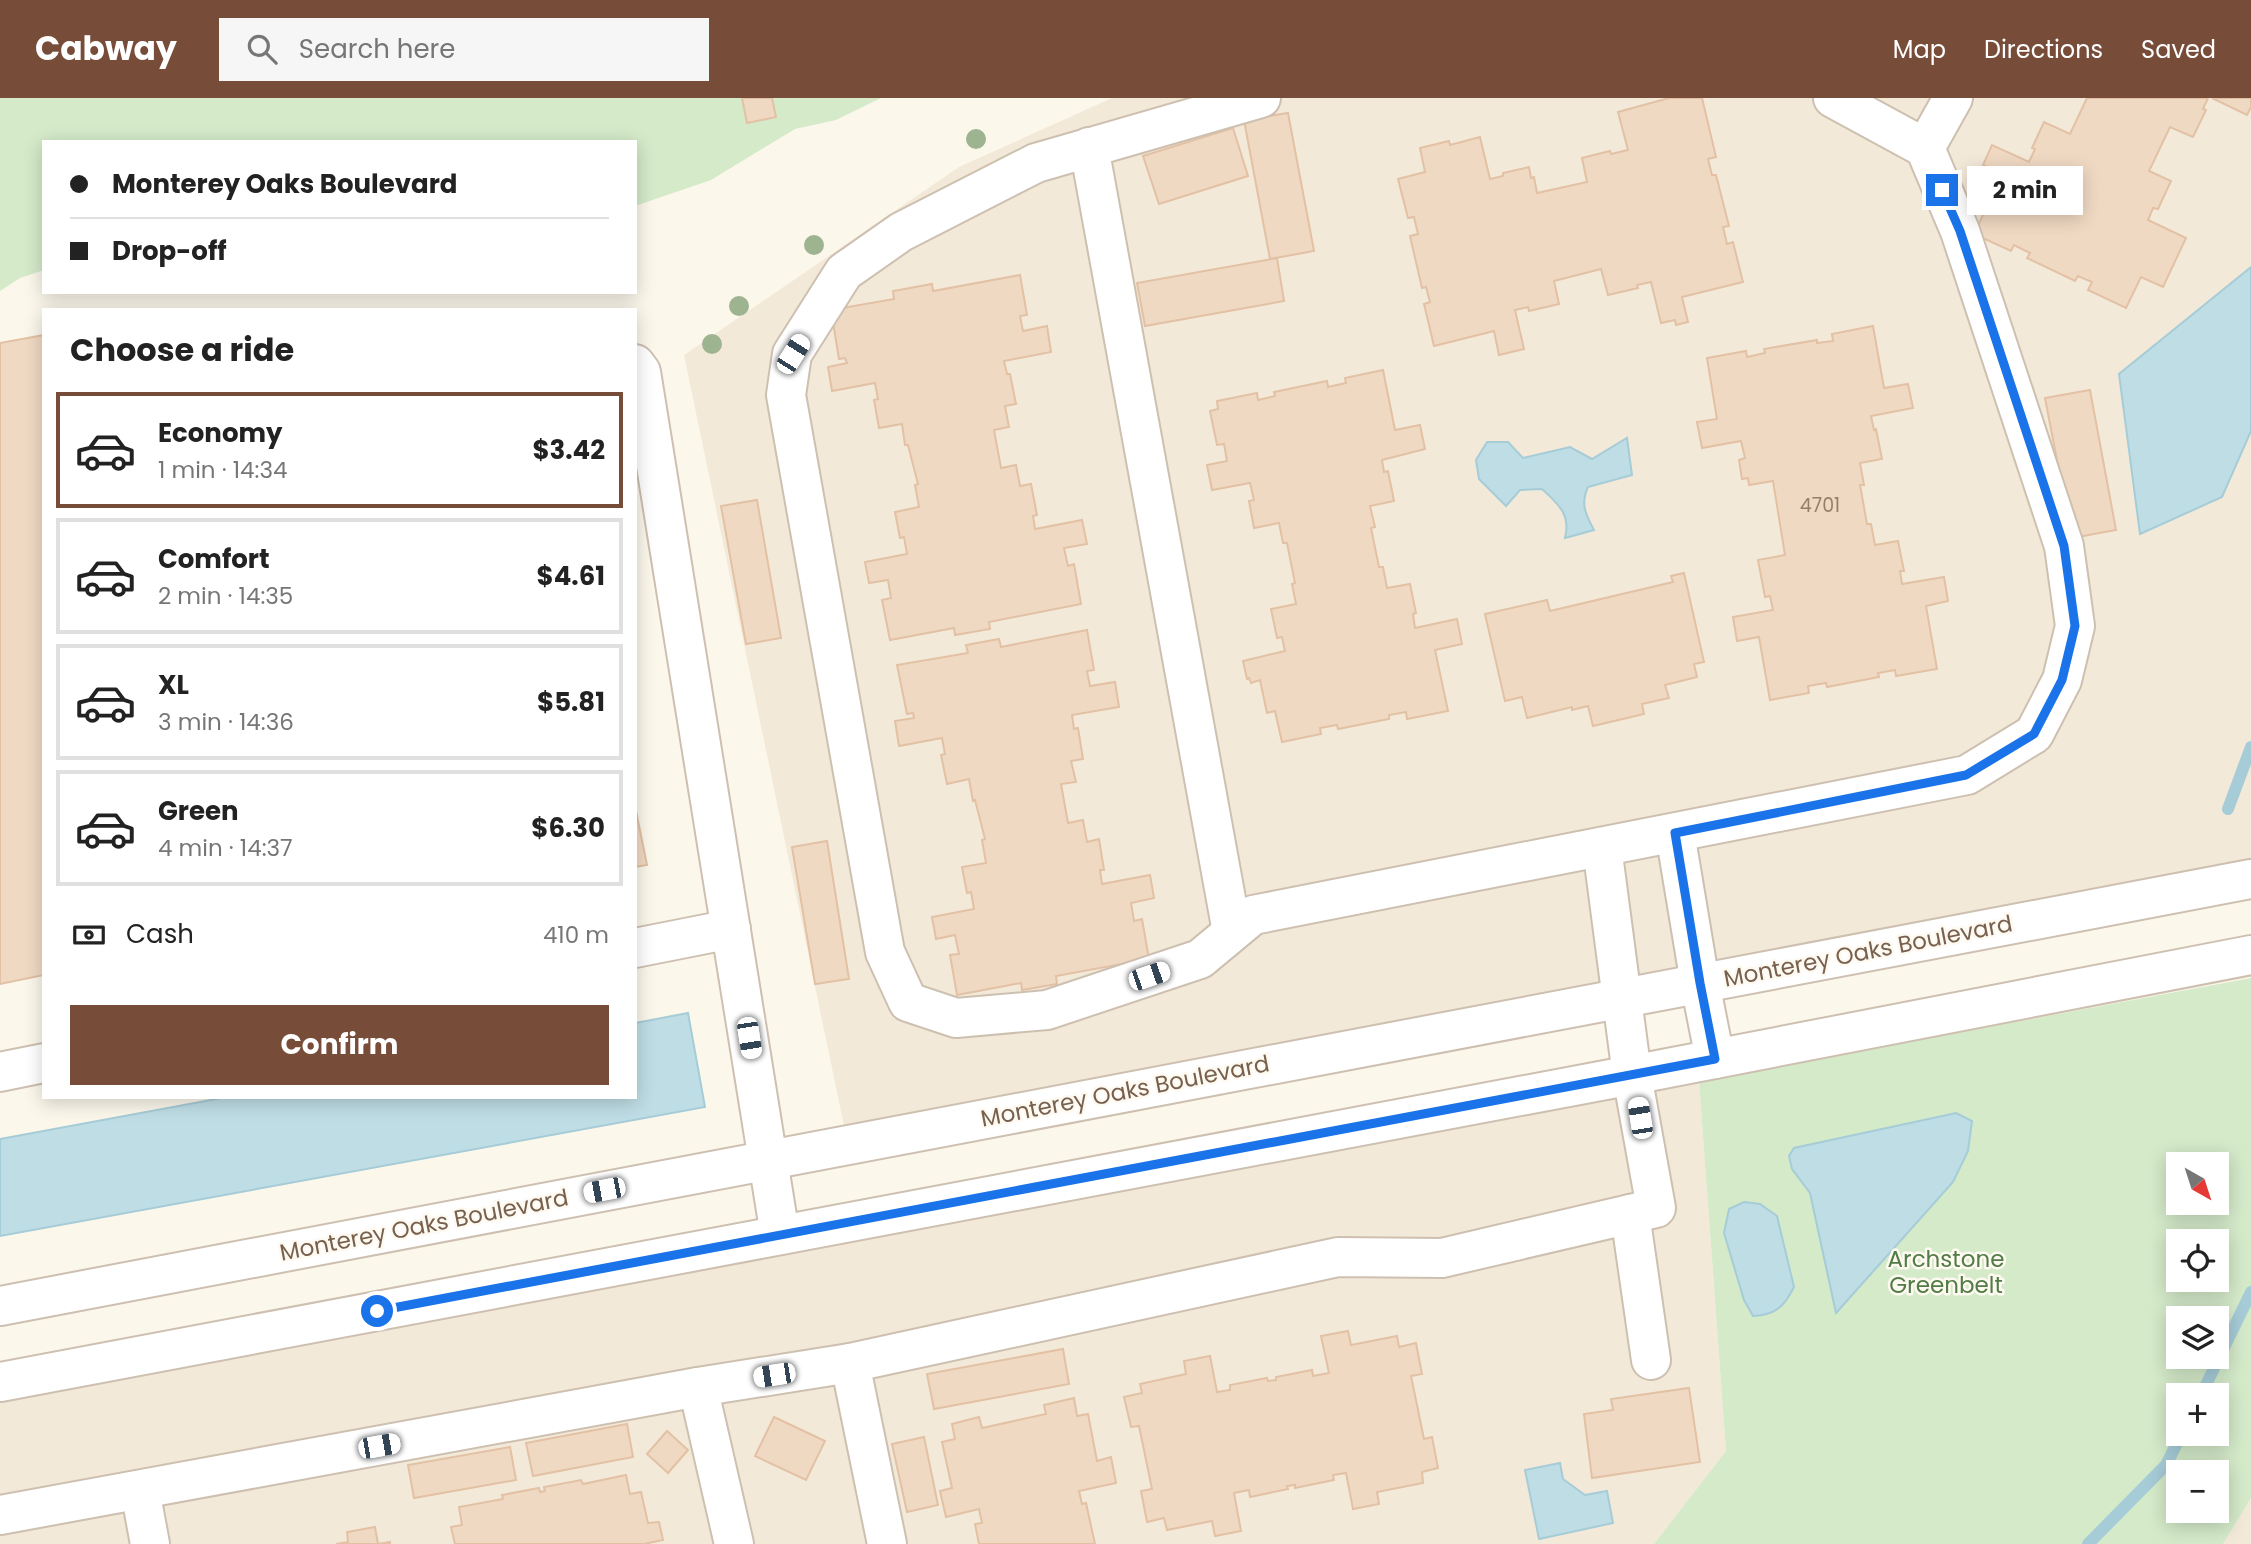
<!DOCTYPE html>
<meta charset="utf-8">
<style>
body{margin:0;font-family:Poppins,sans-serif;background:#f6f6f6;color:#222;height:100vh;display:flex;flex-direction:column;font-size:26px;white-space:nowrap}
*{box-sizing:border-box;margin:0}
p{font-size:23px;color:#767676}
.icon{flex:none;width:38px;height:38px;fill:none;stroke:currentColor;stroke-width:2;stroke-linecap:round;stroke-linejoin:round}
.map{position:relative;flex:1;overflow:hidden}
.panel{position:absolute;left:42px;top:210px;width:595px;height:791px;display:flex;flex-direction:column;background:#fff;border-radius:0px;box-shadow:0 4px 18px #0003}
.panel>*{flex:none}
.banner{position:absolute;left:42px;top:42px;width:595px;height:154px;border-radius:0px;box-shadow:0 4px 18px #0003;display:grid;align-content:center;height:154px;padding:0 28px;background:#fff}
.needle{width:46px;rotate:141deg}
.buttons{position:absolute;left:2166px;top:1054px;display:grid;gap:14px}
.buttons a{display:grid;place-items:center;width:63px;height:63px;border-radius:0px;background:#fff;box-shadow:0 4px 18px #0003;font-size:35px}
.end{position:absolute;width:32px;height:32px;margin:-16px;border:9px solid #1a73e8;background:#fff;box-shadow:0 0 0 4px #fff}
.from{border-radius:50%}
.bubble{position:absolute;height:49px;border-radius:0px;background:#fff;box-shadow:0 4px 18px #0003;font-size:23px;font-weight:700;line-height:49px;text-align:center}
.car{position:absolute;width:21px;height:42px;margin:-21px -10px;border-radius:9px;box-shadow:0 0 5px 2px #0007;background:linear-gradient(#fff 24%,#345 0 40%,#fff 0 76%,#345 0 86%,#fff 0)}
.banner b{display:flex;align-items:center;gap:24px;height:66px;font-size:26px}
.banner b+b{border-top:2px solid #e0e0e0}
.banner i{width:18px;height:18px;background:#222}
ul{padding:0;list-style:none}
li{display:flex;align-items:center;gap:21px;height:116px;margin:0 14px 10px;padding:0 14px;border:4px solid #e0e0e0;border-radius:0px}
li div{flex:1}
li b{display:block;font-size:26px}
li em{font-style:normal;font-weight:700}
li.active{border-color:#774c39}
li>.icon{width:63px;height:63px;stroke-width:1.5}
h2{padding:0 28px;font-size:32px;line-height:84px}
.pay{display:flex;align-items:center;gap:18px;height:77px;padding:0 28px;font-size:26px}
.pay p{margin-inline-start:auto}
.button{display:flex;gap:14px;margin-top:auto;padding:14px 28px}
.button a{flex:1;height:80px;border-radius:0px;background:#774c39;color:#fff;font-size:28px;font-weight:700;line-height:80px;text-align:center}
header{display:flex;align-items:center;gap:42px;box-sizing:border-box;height:98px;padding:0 35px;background:#774c39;color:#fff}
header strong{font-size:33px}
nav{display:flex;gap:38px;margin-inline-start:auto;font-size:24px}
.search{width:490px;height:63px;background:#f6f6f6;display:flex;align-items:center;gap:18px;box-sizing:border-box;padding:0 24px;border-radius:0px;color:#767676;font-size:26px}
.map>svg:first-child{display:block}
.residential{fill:#f3e9d9}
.green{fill:#d4eac9;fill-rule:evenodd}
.water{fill:#bfdde5;stroke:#a6ccd7;stroke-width:2}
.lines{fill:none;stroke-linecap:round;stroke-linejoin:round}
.stream{stroke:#a6ccd7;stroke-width:12}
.building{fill:#f0d9c3;stroke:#e2c1a4;stroke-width:2}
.minor-casing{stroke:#cec0b0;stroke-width:42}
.minor{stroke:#fff;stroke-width:38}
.tree{fill:#9eb390}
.route{stroke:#1a73e8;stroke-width:9}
.labels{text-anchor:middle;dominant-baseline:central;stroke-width:5;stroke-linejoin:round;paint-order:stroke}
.number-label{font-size:19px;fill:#957e6b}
.street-label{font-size:23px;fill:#77604e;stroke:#fefaf1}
.park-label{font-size:23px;fill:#527c46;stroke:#fefaf1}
</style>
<header>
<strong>Cabway</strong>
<div class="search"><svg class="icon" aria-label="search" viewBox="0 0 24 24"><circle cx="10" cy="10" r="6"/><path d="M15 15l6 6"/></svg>Search here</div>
<nav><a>Map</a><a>Directions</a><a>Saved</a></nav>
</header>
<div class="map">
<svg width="2251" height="1446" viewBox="0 0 2251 1446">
<rect width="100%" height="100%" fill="#fcf7eb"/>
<!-- residential -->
<g class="residential">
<path d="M1112,0H2251V761L844,1028L684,257L959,69Z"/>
<path d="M1699,983L1726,1353L1654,1446H0V1305Z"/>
<path d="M2251,1400V1446H2223Z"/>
</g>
<!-- green -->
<g class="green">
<path d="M0,0H881L836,22L795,31L711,82L635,108V44H44V172L20,180L0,193Z"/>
<path d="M2251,880V1400L2223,1446H1654L1726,1353L1699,983ZM2179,1066H2217V1104H2179ZM2179,1143H2217V1181H2179ZM2179,1220H2217V1258H2179ZM2179,1297H2217V1335H2179ZM2179,1374H2217V1412H2179Z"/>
</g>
<!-- water -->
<g class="water">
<path d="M2251,169V333L2222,399L2140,436L2119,276Z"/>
<path d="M1627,340L1632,377L1588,389C1580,406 1586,417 1594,432L1565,440C1571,416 1558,406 1542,391L1520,392L1506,408L1479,381L1476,362L1487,344H1508L1523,360L1570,349L1592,361Z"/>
<path d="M688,915L705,1009L0,1138V1041L227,999H635V925Z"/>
<path d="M1956,1015L1972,1023L1968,1053L1953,1084L1836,1215L1810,1095L1792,1071L1789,1058L1794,1050Z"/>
<path d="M1744,1104L1760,1106L1777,1118L1794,1189C1784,1209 1775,1217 1753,1218L1744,1202L1724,1135L1729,1111Z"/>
<path d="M1560,1365L1563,1381L1585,1397L1607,1393L1613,1425L1539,1441L1525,1372Z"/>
</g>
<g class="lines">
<!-- stream -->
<g class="stream">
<path d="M2228,711L2251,649"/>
<path d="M2201,1297L2251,1194"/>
<path d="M2088,1446L2166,1367L2182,1335"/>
</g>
</g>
<!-- building -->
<g class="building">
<path d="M742,0H772L776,19L747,25Z"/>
<path d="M1702,0L1716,59L1708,61L1712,77H1716L1729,128L1723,129L1727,146L1733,144L1743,184L1682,199L1688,224L1676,227L1675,222L1661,225L1651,184L1637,187L1638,190L1608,197L1601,171L1554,183L1559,206L1529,213L1528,209L1515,212L1524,251L1499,257L1494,233L1434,248L1424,206L1430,204L1426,189L1422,190L1410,138L1418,136L1414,119L1408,120L1398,81L1425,74L1420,50L1449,43L1450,47L1480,39L1490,81L1503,78V75L1529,69L1531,80L1534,79L1537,95L1587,84L1582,60L1610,53L1611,56L1628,52L1618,14L1669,0Z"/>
<path d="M2087,0H2208L2203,11L2206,12L2193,39L2170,29L2149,73L2171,83L2158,111L2153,110L2148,122L2186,140L2163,189L2141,179L2126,210L2088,192L2092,184L2078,178L2075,183L2027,160L2030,155L2014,147L2011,153L1974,136L2002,76L1983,67L1992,47L2029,64L2035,51L2032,50L2044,24L2070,36Z"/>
<path d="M2212,0H2251V9L2247,17Z"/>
<path d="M1288,15L1314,153L1270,161L1244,22Z"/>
<path d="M1233,30L1248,78L1159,106L1143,58Z"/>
<path d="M1277,160L1284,203L1145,228L1137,185Z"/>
<path d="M1020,177L1027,217L1020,218L1023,233L1047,228L1051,254L1004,263L1007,276H1010L1016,306L1005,308L1009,329L994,332L1001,370L1016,367L1020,388L1031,386L1037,417L1033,418L1035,431L1082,422L1087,446L1064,450L1068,468L1074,466L1081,506L989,524L990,531L955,537L954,530L890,542L882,502L891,500L888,482L869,485L865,464L907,456L904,439L900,440L895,414L919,409L915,387L918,386L908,347H905L902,326L879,330L874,302L878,301L875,285L832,293L828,269L847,265L845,260L839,261L831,212L894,201L893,193L932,186L933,193Z"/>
<path d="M1873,228L1884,290L1908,286L1913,310L1871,318L1874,332L1876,331L1882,361L1860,365L1864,387H1860L1867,426H1871L1875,447L1898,443L1904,473H1900L1902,486L1944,479L1948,503L1926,508L1937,571L1896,578L1895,572L1878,575L1879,579L1827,589L1826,585L1808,588L1809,595L1770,602L1759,539L1737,543L1733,519L1773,512L1770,498L1765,499L1758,462L1785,457L1773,383L1749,387L1748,380L1742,381L1739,362L1745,360L1741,343L1702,350L1697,324L1717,321L1707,260L1746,253L1747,259L1765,255L1764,251L1817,242V245L1833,243L1832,236Z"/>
<path d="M44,237V877L0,886V245Z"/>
<path d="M1383,272L1395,332L1420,327L1425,351L1382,362L1384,374L1388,373L1394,403L1370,408L1375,429L1371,430L1379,469H1383L1387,490L1410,486L1416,515L1413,516L1415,530L1457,521L1462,546L1435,552L1448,613L1407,621L1406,614L1389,617V621L1338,631L1337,627L1320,630L1321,636L1282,644L1275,613L1267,615L1260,582L1251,585L1249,580L1247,581L1243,563L1285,553L1282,539L1277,540L1271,511L1296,506L1292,486L1295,485L1287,445H1283L1279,425L1254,430L1249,403L1254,402L1250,385L1212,392L1207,367L1227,363L1224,346L1217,347L1210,313L1218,311L1217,303L1257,295L1258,302L1275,298L1274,294L1327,283L1328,289L1346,285L1345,280Z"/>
<path d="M2090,292L2116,432L2072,440L2045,300Z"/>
<path d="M757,402L781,540L746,546L721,408Z"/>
<path d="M1684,475L1704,564L1694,566L1697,579L1665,587L1669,600L1642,606L1644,616L1593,628L1588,608L1572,612V609L1527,620L1522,599L1505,603L1485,516L1547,502L1550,513L1673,484L1671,478Z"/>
<path d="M1087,532L1094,572L1087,573L1090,588L1115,584L1119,609L1072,617L1074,631L1078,630L1083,661L1071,663L1076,684L1061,686L1068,725L1083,722L1087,744L1099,741L1104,772H1100L1102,786L1150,777L1154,800L1131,805L1134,823L1142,821L1149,861L1056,878L1057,886L1022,892L1021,885L957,897L950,857L959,856L955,837L936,841L932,819L974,811L971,794L967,795L962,769L986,765L982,742L985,741L975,702L973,703L969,681L947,686L941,657L945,656L942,640L899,648L895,623L914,620L913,615L907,616L897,567L968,555L966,547L999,541L1001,549Z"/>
<path d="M635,708L647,767L635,769Z"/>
<path d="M827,743L849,881L815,886L792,749Z"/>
<path d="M1348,1233L1351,1247L1397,1238L1399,1249L1416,1245L1422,1276L1411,1278L1424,1341L1432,1339L1438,1370L1422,1374L1423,1385L1377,1394L1379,1406L1353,1411L1346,1375L1333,1377L1334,1382L1295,1390V1387L1287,1388L1288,1391L1250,1399L1249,1392L1234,1395L1241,1433L1215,1438L1212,1423L1167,1432L1164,1420L1147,1424L1141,1393L1152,1391L1139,1328L1131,1329L1124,1299L1142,1295L1140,1286L1186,1276L1184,1263L1210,1258L1217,1294L1230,1292V1287L1267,1280L1268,1283L1276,1282V1279L1312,1272L1313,1278L1329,1275L1321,1238Z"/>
<path d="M1063,1251L1069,1286L934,1311L927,1276Z"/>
<path d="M1689,1290L1700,1364L1592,1380L1584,1316L1613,1312L1611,1301Z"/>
<path d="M1074,1300L1077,1318L1088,1316L1097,1363L1111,1359L1116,1385L1079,1393L1082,1406L1086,1405L1095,1446H979L975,1426L982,1425L979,1411L946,1419L940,1393L952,1390L942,1344L955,1341L952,1326L979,1319L982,1330L1046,1316L1044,1307Z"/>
<path d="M774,1319L825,1343L806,1382L755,1358Z"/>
<path d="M627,1326L633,1359L533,1378L526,1345Z"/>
<path d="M667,1333L688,1352L668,1375L647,1356Z"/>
<path d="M924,1339L938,1407L907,1414L892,1346Z"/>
<path d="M510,1349L516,1382L414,1400L408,1367Z"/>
<path d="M626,1377L630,1396L641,1394L648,1425L659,1424L663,1442L644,1446H455L451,1429L462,1427L459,1409L503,1401L502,1397L539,1390L540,1394L545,1393L544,1389L581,1382L583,1386Z"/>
<path d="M375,1429L378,1446L390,1444V1446H336L348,1444L347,1434Z"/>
</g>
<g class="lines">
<!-- minor casing -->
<g class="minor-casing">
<g id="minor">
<path d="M1261,0L1036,65L901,134L844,174L792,256L786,297L885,854L908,904L956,920L1047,912L1200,861L1253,817L1967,677L2034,636L2062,582L2075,528L2064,448L1960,133L1925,50L1833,0"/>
<path d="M1089,49L1232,834"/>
<path d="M1925,50L1953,0"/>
<path d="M635,266L641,274L780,1137"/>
<path d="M1675,735L1700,885L1715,961"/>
<path d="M635,850L731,831"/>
<path d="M0,974L44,965"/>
<path d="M1630,1116L1651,1262"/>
<path d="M0,1208L2251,781"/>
<path d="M850,1265L887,1446"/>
<path d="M0,1284L1632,977L2251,857"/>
<path d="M698,1289L734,1446"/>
<path d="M140,1392L150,1446"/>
<path d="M0,1417L698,1289L850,1265L1338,1159L1442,1160L1656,1110L1632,977L1602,749"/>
</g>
</g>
<!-- minor -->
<use href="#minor" class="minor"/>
</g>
<!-- trees -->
<g class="tree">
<circle cx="976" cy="41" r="10"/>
<circle cx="814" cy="147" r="10"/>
<circle cx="739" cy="208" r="10"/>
<circle cx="712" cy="246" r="10"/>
</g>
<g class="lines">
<!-- route -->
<path class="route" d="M377,1213L1715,961L1700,885L1675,735L1966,677L2034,636L2062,582L2075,528L2064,448L1960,133L1942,92"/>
</g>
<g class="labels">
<!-- number labels -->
<g class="number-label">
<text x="1820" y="407">4701</text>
</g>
<!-- street labels -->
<g class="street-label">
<text transform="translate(1868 853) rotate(-11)">Monterey Oaks Boulevard</text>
<text transform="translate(1125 993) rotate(-11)">Monterey Oaks Boulevard</text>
<text transform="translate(424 1127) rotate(-11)">Monterey Oaks Boulevard</text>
</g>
<!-- park labels -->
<g class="park-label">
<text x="1946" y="1161">Archstone<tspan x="1946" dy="26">Greenbelt</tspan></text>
</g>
</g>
</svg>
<div class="buttons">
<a><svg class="needle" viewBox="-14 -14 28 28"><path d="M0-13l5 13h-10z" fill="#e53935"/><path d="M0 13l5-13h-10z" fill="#767676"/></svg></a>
<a><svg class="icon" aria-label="locate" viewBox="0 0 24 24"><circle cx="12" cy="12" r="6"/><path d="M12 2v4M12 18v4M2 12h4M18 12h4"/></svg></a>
<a><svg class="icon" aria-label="layers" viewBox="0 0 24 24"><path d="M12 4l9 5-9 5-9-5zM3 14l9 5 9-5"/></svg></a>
<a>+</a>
<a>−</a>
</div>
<i class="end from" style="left:377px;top:1213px"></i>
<i class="end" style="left:1942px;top:92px"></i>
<div class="bubble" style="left:1967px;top:68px;width:116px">2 min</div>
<i class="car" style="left:793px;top:256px;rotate:32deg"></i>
<i class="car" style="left:1149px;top:878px;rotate:71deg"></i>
<i class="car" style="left:749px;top:940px;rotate:171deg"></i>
<i class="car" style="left:1640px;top:1020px;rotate:351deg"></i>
<i class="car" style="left:604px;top:1092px;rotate:259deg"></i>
<i class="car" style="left:774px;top:1277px;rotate:261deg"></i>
<i class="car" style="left:379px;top:1348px;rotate:80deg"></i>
<div class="banner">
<b><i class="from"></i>Monterey Oaks Boulevard</b>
<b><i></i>Drop-off</b>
</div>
<section class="panel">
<h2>Choose a ride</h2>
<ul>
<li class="active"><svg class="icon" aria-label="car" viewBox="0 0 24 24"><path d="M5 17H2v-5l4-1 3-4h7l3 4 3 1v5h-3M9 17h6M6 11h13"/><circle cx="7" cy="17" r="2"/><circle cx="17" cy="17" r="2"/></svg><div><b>Economy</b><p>1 min · 14:34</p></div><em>$3.42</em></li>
<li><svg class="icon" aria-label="car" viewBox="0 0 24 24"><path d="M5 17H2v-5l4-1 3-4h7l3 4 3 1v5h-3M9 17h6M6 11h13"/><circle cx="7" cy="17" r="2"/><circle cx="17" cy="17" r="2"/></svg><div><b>Comfort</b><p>2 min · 14:35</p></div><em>$4.61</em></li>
<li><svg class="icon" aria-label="car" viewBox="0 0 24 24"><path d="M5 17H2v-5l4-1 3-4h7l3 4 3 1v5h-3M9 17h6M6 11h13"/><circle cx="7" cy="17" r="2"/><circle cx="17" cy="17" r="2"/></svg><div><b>XL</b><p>3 min · 14:36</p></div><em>$5.81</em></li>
<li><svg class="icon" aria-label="car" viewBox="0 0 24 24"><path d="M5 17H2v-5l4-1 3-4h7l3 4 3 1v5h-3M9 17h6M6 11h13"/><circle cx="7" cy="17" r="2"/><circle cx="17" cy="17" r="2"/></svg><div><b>Green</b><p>4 min · 14:37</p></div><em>$6.30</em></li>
</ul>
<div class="pay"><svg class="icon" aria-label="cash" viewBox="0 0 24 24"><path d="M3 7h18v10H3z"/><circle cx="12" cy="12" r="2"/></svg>Cash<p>410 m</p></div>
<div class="button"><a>Confirm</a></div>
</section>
</div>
